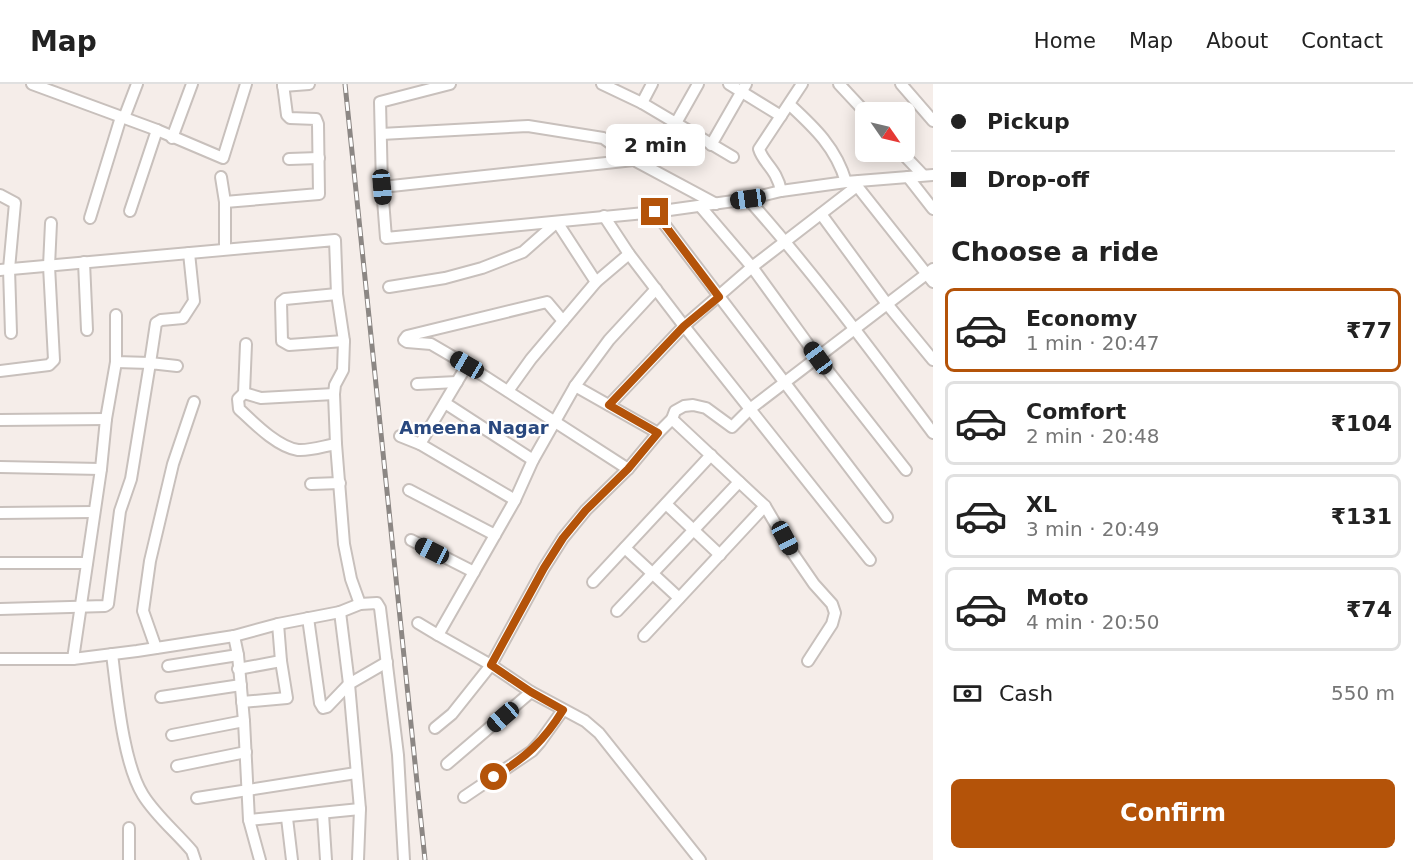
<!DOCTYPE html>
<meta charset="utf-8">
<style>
body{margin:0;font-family:"DejaVu Sans",sans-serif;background:#f2f2f2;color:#222;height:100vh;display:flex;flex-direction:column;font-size:22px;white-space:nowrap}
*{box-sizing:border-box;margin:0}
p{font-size:20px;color:#767676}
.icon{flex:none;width:33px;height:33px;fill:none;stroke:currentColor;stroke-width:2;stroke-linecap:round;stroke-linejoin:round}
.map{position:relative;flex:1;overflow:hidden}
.drawer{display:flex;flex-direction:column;background:#fff;width:480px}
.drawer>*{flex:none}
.guide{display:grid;align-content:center;height:132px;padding:0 18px;background:#fff}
.needle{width:39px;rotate:124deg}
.controls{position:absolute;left:855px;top:18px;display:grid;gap:12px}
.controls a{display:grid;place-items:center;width:60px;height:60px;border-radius:9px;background:#fff;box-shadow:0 3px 15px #0003;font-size:30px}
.end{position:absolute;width:27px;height:27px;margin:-14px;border:8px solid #b45309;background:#fff;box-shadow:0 0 0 3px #fff}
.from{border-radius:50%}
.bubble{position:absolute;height:42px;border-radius:9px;background:#fff;box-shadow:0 3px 15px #0003;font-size:20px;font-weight:800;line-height:42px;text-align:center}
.car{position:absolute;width:18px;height:36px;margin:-18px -9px;border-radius:8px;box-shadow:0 0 4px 2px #0007;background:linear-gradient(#222 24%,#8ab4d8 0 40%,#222 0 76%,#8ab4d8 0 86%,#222 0)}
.guide b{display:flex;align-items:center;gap:21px;height:57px;font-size:22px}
.guide b+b{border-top:2px solid #e0e0e0}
.guide i{width:15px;height:15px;background:#222}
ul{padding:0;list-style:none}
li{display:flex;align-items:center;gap:18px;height:84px;margin:0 12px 9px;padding:0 6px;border:3px solid #e0e0e0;border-radius:9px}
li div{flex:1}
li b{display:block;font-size:22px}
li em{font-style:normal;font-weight:800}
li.on{border-color:#b45309}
li>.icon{width:54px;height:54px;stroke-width:1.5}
h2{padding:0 18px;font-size:27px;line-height:72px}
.pay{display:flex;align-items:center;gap:15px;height:66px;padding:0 18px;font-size:22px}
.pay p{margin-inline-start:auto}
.primary-button{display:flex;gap:12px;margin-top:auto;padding:12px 18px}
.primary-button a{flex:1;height:69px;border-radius:9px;background:#b45309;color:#fff;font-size:24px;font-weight:800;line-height:69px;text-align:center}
header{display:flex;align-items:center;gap:36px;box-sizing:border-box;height:84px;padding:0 30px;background:#fff;border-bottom:2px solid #e0e0e0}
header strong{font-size:28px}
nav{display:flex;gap:33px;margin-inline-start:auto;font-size:21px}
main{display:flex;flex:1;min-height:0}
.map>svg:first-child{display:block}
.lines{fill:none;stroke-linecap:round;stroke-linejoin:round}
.street-casing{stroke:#c8c0bc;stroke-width:14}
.street{stroke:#fff;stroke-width:10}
.rail-casing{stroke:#8c8784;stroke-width:5}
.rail{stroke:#fff;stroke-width:3;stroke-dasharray:9;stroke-linecap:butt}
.route{stroke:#b45309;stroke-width:8}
.labels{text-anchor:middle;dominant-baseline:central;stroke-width:4.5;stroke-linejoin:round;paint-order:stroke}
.neighbourhood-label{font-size:18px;font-weight:bold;fill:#28477e;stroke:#fff}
</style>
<header>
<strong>Map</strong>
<nav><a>Home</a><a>Map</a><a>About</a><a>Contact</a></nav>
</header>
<main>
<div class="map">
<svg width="933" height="776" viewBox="0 0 933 776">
<rect width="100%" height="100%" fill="#f5ede9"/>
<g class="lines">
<!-- street casing -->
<g class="street-casing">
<g id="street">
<path d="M32,0L157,46L223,74L246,0"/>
<path d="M450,0L380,18L382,103L386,154L655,128L748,115L781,107L846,98L933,91"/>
<path d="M602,0L642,19L733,73"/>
<path d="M729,0L781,32"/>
<path d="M839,0L866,29"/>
<path d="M901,0L933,37"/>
<path d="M283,2L309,0"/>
<path d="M642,19L652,0"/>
<path d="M790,21C815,44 836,64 846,98"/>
<path d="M124,34L137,0"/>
<path d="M676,39L698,0"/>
<path d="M381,50L528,42L603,54L634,76"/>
<path d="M172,54L192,0"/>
<path d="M711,61L746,0"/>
<path d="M901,68L923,91"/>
<path d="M289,75L319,74"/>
<path d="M221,93L225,118V165"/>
<path d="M908,93L933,125"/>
<path d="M859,97L857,102L933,198"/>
<path d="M382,103L634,76L716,120"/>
<path d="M781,107C777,85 763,79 759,65L802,0"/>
<path d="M0,111L15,119L9,185L11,249"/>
<path d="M748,115C814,189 873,269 933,349"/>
<path d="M225,118L319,110L318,40L316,35L290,34L287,31L283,0"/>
<path d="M700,122L752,183L818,274L906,386"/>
<path d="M130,127L157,46"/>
<path d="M655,128L887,433"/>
<path d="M821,130L887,220L933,276"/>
<path d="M604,132L629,170L684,242L870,476"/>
<path d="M90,134L121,33"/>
<path d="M84,178L87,246"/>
<path d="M0,186L335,156L337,210L344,257L343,286L335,301L334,310L336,360L344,460L351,495L360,520"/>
<path d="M389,203L445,194L482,184L523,168L557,138L596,198"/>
<path d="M337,210L285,215L281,218L282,257L289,261L344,257"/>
<path d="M116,231V278L150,279L156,239L161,236L183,234L194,217L189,169"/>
<path d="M563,237L547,218L407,252L404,256L407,258L431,260L467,281L628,385"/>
<path d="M246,260L244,309L238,315L239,325C253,338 277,363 298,366C310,367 324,362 336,360"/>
<path d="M0,287L49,281L54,276L49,182L51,139"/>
<path d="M417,300L457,298"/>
<path d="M575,302L658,349"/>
<path d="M508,307L531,275L596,198L629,170"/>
<path d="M244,309L261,314L334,310"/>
<path d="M445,319L533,376"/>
<path d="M609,321L684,242L752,183L857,102"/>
<path d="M672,335L765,422L792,468L814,500L832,520L835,529L832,540L808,577"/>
<path d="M0,336L106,335"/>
<path d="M400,352L420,360L515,416"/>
<path d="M420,360L467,281"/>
<path d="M0,383L101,385"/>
<path d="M311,400L340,399"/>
<path d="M409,406L495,451"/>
<path d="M666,420L720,471"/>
<path d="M0,429L94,428"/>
<path d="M411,456L474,488"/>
<path d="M625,464L679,514"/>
<path d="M0,479H87"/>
<path d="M593,498L711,371"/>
<path d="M0,525L105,522L108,520L120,427L131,395L150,279L177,282"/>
<path d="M617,527L739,398"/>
<path d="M340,528L349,600L360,725L358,776"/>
<path d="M308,534L320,619L323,624L327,623L349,600L387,578"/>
<path d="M418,539L438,551"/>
<path d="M234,552L238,571L244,637L249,736L260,776"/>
<path d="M644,552L765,422"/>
<path d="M156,564L143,527L150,477L173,380L194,318"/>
<path d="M112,570C117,609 123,679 143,711C156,732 176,748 192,767L195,776"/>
<path d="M0,575H73L137,567L234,552L278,540L340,528L360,520L377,519L380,524L398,671L404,776"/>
<path d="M73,575L101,385L106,335L116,278"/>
<path d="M168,582L238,571"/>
<path d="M238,585L281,577"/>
<path d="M161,613L241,601"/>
<path d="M242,618L287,614L281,577L278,540"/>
<path d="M435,644L452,630L491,581L438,551L515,416L533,376L575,302L609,256L656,205"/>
<path d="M172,651L244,637"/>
<path d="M447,680L531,608"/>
<path d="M177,682L246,668"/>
<path d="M464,713L532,667L540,658L563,626"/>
<path d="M197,714L356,689"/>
<path d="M323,730L326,776"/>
<path d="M287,734L292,776"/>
<path d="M249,736L360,725"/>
<path d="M129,744V776"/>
<path d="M700,776L599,649L585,637L531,608L491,581L544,484L563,454L586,426L628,385L658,349L672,335L675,327L684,322L693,321L706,324L732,343L750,325L933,185"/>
</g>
</g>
<!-- street -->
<use href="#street" class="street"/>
<!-- rail casing -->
<g class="rail-casing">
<path id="rail" d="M345,0L425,776"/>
</g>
<!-- rail -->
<use href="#rail" class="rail"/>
</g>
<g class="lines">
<!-- route -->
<path class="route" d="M494,693C525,674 544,657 563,626L531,608L491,581L544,484L563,454L586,426L628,385L658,349L609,321L684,242L719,213L655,128"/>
</g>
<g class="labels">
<!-- neighbourhood labels -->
<g class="neighbourhood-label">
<text x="474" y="343">Ameena Nagar</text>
</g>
</g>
</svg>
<div class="controls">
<a><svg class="needle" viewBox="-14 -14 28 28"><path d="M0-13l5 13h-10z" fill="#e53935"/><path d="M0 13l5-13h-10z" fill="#767676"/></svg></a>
</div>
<i class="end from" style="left:494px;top:693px"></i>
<i class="end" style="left:655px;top:128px"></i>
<div class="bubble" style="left:606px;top:40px;width:99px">2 min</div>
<i class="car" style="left:382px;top:103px;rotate:175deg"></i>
<i class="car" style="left:748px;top:115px;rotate:262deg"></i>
<i class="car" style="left:818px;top:274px;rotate:324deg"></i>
<i class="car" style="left:467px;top:281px;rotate:300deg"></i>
<i class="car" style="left:785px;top:454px;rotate:152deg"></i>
<i class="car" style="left:432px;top:467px;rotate:297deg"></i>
<i class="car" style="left:503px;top:633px;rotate:229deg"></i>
</div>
<section class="drawer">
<div class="guide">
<b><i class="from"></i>Pickup</b>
<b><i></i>Drop-off</b>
</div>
<h2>Choose a ride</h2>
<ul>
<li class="on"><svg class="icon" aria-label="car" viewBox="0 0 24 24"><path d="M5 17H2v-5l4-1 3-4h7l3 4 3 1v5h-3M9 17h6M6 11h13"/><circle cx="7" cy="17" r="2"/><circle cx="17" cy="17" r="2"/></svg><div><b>Economy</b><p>1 min · 20:47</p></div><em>₹77</em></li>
<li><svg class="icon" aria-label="car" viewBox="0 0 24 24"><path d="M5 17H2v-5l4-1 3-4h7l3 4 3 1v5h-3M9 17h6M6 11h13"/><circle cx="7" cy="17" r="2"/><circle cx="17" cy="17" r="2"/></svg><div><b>Comfort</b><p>2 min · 20:48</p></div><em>₹104</em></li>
<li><svg class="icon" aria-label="car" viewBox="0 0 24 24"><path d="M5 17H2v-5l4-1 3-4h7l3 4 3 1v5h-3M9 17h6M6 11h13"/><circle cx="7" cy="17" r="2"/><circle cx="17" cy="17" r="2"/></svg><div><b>XL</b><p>3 min · 20:49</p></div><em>₹131</em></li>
<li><svg class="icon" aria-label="car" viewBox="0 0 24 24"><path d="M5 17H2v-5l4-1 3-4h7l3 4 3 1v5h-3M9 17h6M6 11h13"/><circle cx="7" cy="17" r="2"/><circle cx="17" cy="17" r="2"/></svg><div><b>Moto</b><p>4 min · 20:50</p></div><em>₹74</em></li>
</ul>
<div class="pay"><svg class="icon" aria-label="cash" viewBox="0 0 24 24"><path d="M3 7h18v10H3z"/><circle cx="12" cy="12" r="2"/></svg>Cash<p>550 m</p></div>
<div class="primary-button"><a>Confirm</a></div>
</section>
</main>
